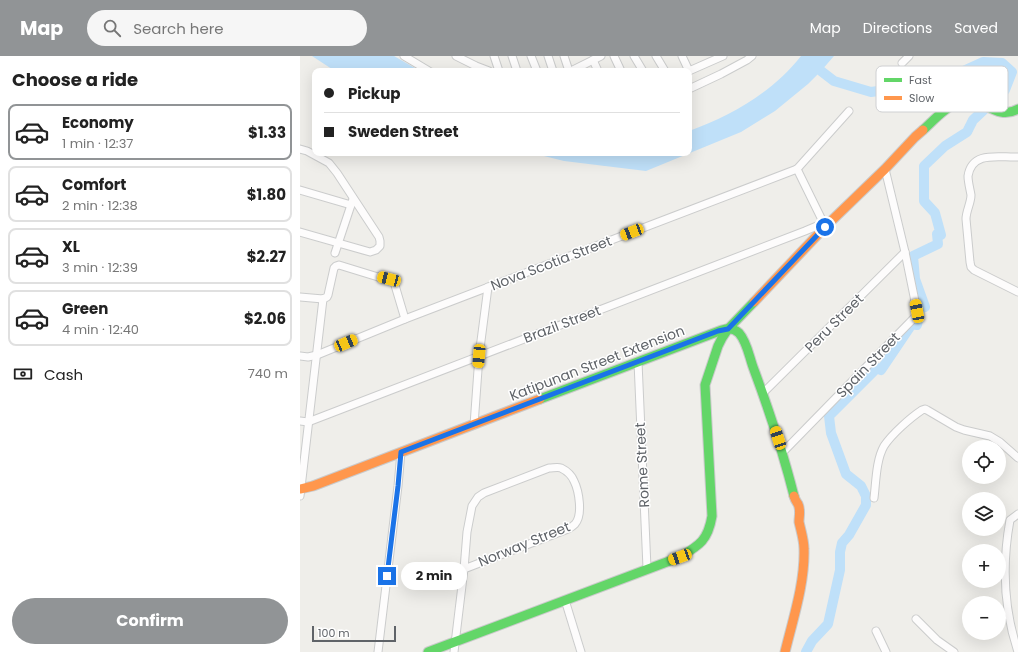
<!DOCTYPE html>
<meta charset="utf-8">
<style>
body{margin:0;font-family:Poppins,sans-serif;background:#f6f6f6;color:#222;height:100vh;display:flex;flex-direction:column;font-size:15px;white-space:nowrap}
*{box-sizing:border-box;margin:0}
p{font-size:13px;color:#767676}
.icon{flex:none;width:22px;height:22px;fill:none;stroke:currentColor;stroke-width:2;stroke-linecap:round;stroke-linejoin:round}
.map{position:relative;flex:1;overflow:hidden}
.details{display:flex;flex-direction:column;background:#fff;width:300px}
.details>*{flex:none}
.hud{position:absolute;left:12px;top:12px;width:380px;height:88px;border-radius:8px;box-shadow:0 4px 16px #0002;display:grid;align-content:center;height:88px;padding:0 12px;background:#fff}
.fabs{position:absolute;left:662px;top:384px;display:grid;gap:8px}
.fabs a{display:grid;place-items:center;width:44px;height:44px;border-radius:50%;background:#fff;box-shadow:0 4px 16px #0002;font-size:20px}
.scale{position:absolute;left:12px;bottom:10px;width:84px;box-sizing:border-box;padding-left:4px;border:2px solid #5f6368;border-top:0;font-size:11px;line-height:14px;white-space:nowrap;color:#5f6368;-webkit-text-stroke:3px #fff;paint-order:stroke}
.end{position:absolute;width:18px;height:18px;margin:-9px;border:5px solid #1a73e8;background:#fff;box-shadow:0 0 0 2px #fff}
.from{border-radius:50%}
.bubble{position:absolute;height:28px;border-radius:14px;background:#fff;box-shadow:0 4px 16px #0002;font-size:13px;font-weight:700;line-height:28px;text-align:center}
.car{position:absolute;width:12px;height:24px;margin:-12px -6px;border-radius:5px;box-shadow:0 0 3px 1px #0007;background:linear-gradient(#f5c518 24%,#345 0 40%,#f5c518 0 76%,#345 0 86%,#f5c518 0)}
.hud b{display:flex;align-items:center;gap:14px;height:38px;font-size:15px}
.hud b+b{border-top:1px solid #e0e0e0}
.hud i{width:10px;height:10px;background:#222}
ul{padding:0;list-style:none}
li{display:flex;align-items:center;gap:12px;height:56px;margin:0 8px 6px;padding:0 4px;border:2px solid #e0e0e0;border-radius:8px}
li div{flex:1}
li b{display:block;font-size:15px}
li em{font-style:normal;font-weight:700}
li.active{border-color:#919496}
li>.icon{width:36px;height:36px;stroke-width:1.5}
h2{padding:0 12px;font-size:18px;line-height:48px}
.pay{display:flex;align-items:center;gap:10px;height:44px;padding:0 12px;font-size:15px}
.pay p{margin-inline-start:auto}
.cta{display:flex;gap:8px;margin-top:auto;padding:8px 12px}
.cta a{flex:1;height:46px;border-radius:24px;background:#919496;color:#fff;font-size:16px;font-weight:700;line-height:46px;text-align:center}
header{display:flex;align-items:center;gap:24px;box-sizing:border-box;height:56px;padding:0 20px;background:#919496;color:#fff}
header strong{font-size:19px}
nav{display:flex;gap:22px;margin-inline-start:auto;font-size:14px}
.search{width:280px;height:36px;background:#f6f6f6;display:flex;align-items:center;gap:10px;box-sizing:border-box;padding:0 14px;border-radius:22px;color:#767676;font-size:15px}
main{display:flex;flex:1;min-height:0}
.map>svg:first-child{display:block}
.water{fill:#bfe0f9}
.lines{fill:none;stroke-linecap:round;stroke-linejoin:round}
.river{stroke:#bfe0f9;stroke-width:10}
.street-casing{stroke:#cbcccc;stroke-width:9}
.fast-casing{stroke:#cacacb;stroke-width:11}
.slow-casing{stroke:#cacacb;stroke-width:11}
.street{stroke:#fdfcfc;stroke-width:7}
.fast{stroke:#63d668;stroke-width:9}
.slow{stroke:#ff974d;stroke-width:9}
.route{stroke:#1a73e8;stroke-width:5}
.labels{text-anchor:middle;dominant-baseline:central;stroke-width:3;stroke-linejoin:round;paint-order:stroke}
.street-label{font-size:14px;fill:#5f6368;stroke:#fff}
.key{fill:#fff;stroke:#cfd0d2;stroke-width:1}
.key-label{font-size:11px;fill:#5f6368}
</style>
<header>
<strong>Map</strong>
<div class="search"><svg class="icon" aria-label="search" viewBox="0 0 24 24"><circle cx="10" cy="10" r="6"/><path d="M15 15l6 6"/></svg>Search here</div>
<nav><a>Map</a><a>Directions</a><a>Saved</a></nav>
</header>
<main>
<section class="details">
<h2>Choose a ride</h2>
<ul>
<li class="active"><svg class="icon" aria-label="car" viewBox="0 0 24 24"><path d="M5 17H2v-5l4-1 3-4h7l3 4 3 1v5h-3M9 17h6M6 11h13"/><circle cx="7" cy="17" r="2"/><circle cx="17" cy="17" r="2"/></svg><div><b>Economy</b><p>1 min · 12:37</p></div><em>$1.33</em></li>
<li><svg class="icon" aria-label="car" viewBox="0 0 24 24"><path d="M5 17H2v-5l4-1 3-4h7l3 4 3 1v5h-3M9 17h6M6 11h13"/><circle cx="7" cy="17" r="2"/><circle cx="17" cy="17" r="2"/></svg><div><b>Comfort</b><p>2 min · 12:38</p></div><em>$1.80</em></li>
<li><svg class="icon" aria-label="car" viewBox="0 0 24 24"><path d="M5 17H2v-5l4-1 3-4h7l3 4 3 1v5h-3M9 17h6M6 11h13"/><circle cx="7" cy="17" r="2"/><circle cx="17" cy="17" r="2"/></svg><div><b>XL</b><p>3 min · 12:39</p></div><em>$2.27</em></li>
<li><svg class="icon" aria-label="car" viewBox="0 0 24 24"><path d="M5 17H2v-5l4-1 3-4h7l3 4 3 1v5h-3M9 17h6M6 11h13"/><circle cx="7" cy="17" r="2"/><circle cx="17" cy="17" r="2"/></svg><div><b>Green</b><p>4 min · 12:40</p></div><em>$2.06</em></li>
</ul>
<div class="pay"><svg class="icon" aria-label="cash" viewBox="0 0 24 24"><path d="M3 7h18v10H3z"/><circle cx="12" cy="12" r="2"/></svg>Cash<p>740 m</p></div>
<div class="cta"><a>Confirm</a></div>
</section>
<div class="map">
<svg width="718" height="596" viewBox="0 0 718 596">
<rect width="100%" height="100%" fill="#efeeea"/>
<!-- water -->
<g class="water">
<path d="M12,0H94L120,15H35Z"/>
<path d="M501,0H534L521,15L508,28L475,55L441,76L346,115L264,105L232,97H389V75C431,60 473,36 501,0Z"/>
</g>
<g class="lines">
<!-- river -->
<path class="river" d="M506,596L512,585L528,568L540,514V496L542,487L549,479L566,449V440L561,430L546,418L531,377L529,360L577,312L581,314L612,268L617,269L621,249L625,251L615,223L613,200L638,188L637,178L641,179L635,157L624,145V110L645,90L667,76L673,64L705,34L712,16L702,7L683,6L650,21H625L599,32L571,36L534,25L521,15L513,6"/>
<!-- street casing -->
<g class="street-casing">
<g id="street">
<path d="M104,0L129,15"/>
<path d="M156,0L176,10L189,15"/>
<path d="M194,0L199,15"/>
<path d="M212,0L217,15"/>
<path d="M231,0L237,15"/>
<path d="M248,0L253,15"/>
<path d="M264,0L269,15"/>
<path d="M314,0L321,15"/>
<path d="M334,0L343,15"/>
<path d="M356,0L365,15"/>
<path d="M382,0L389,15"/>
<path d="M293,4L298,15"/>
<path d="M602,7L609,0"/>
<path d="M270,15L273,14L301,0"/>
<path d="M389,15L423,0"/>
<path d="M389,33L421,18L447,4L452,0"/>
<path d="M0,93L7,95L29,107L37,117L79,181L80,185V190L76,194L70,196L0,176"/>
<path d="M718,101C700,102 672,94 668,120C668,126 670,133 671,139C671,147 666,155 666,163L670,206L671,211L674,214L718,236"/>
<path d="M497,113L525,170"/>
<path d="M0,134L51,149"/>
<path d="M35,197L53,143"/>
<path d="M0,241L23,243"/>
<path d="M23,243L27,241L28,239L34,212L36,210L39,209L91,225L94,226L105,263"/>
<path d="M0,300L8,301L17,299L105,263L497,113L549,55"/>
<path d="M338,306L347,512"/>
<path d="M463,337L605,196"/>
<path d="M0,365L8,366L505,175L524,167"/>
<path d="M174,369L179,300L188,231"/>
<path d="M482,397L615,261L617,255L605,196L585,113"/>
<path d="M0,440L23,243"/>
<path d="M574,442C576,426 576,404 584,390C592,378 610,362 622,354L625,353L627,354L656,371L664,374L690,380L700,386L718,402"/>
<path d="M265,544L281,596"/>
<path d="M616,563L637,584L654,596"/>
<path d="M576,575L586,596"/>
<path d="M78,596L98,430L101,396"/>
<path d="M154,596L164,513L167,476L172,450L178,441L184,437L249,412C253,412 258,411 261,412C267,415 272,420 274,425C279,435 283,459 275,468C273,470 270,472 268,473L164,513"/>
<path d="M718,596C704,554 702,508 710,464L718,458"/>
</g>
</g>
<!-- fast casing -->
<g class="fast-casing">
<g id="fast">
<path d="M623,74C635,63 647,49 663,45C681,39 696,66 718,53"/>
<path d="M240,343L422,274C428,272 434,272 439,277C447,286 449,300 453,311C469,354 483,396 494,440"/>
<path d="M128,596L380,501C400,489 408,484 412,460L405,329L418,290L422,282L428,273L454,246"/>
</g>
</g>
<!-- slow casing -->
<g class="slow-casing">
<g id="slow">
<path d="M454,246L525,171L585,113L615,81L623,74"/>
<path d="M0,433L13,430L240,343"/>
<path d="M485,596C493,563 505,527 504,493C504,484 501,475 499,466C499,460 501,454 498,448C496,445 495,444 494,440"/>
</g>
</g>
<!-- street -->
<use href="#street" class="street"/>
<!-- fast -->
<use href="#fast" class="fast"/>
<!-- slow -->
<use href="#slow" class="slow"/>
</g>
<g class="lines">
<!-- route -->
<path class="route" d="M87,520L98,430L101,396L418,275L428,273L525,171"/>
</g>
<g class="labels">
<!-- street labels -->
<g class="street-label">
<text transform="translate(251 207) rotate(-21)">Nova Scotia Street</text>
<text transform="translate(534 267) rotate(-45)">Peru Street</text>
<text transform="translate(262 268) rotate(-21)">Brazil Street</text>
<text transform="translate(297 307) rotate(-21)">Katipunan Street Extension</text>
<text transform="translate(568 309) rotate(-46)">Spain Street</text>
<text transform="translate(342 409) rotate(-93)">Rome Street</text>
<text transform="translate(224 488) rotate(-22)">Norway Street</text>
</g>
</g>
<!-- legend -->
<rect x="576" y="10" width="132" height="46" rx="6" class="key"/>
<rect x="584" y="22" width="18" height="4" fill="#63d668"/>
<rect x="584" y="40" width="18" height="4" fill="#ff974d"/>
<g class="key-label">
<text x="609" y="28">Fast</text>
<text x="609" y="46">Slow</text>
</g>
</svg>
<div class="fabs">
<a><svg class="icon" aria-label="locate" viewBox="0 0 24 24"><circle cx="12" cy="12" r="6"/><path d="M12 2v4M12 18v4M2 12h4M18 12h4"/></svg></a>
<a><svg class="icon" aria-label="layers" viewBox="0 0 24 24"><path d="M12 4l9 5-9 5-9-5zM3 14l9 5 9-5"/></svg></a>
<a>+</a>
<a>−</a>
</div>
<div class="scale">100 m</div>
<i class="end from" style="left:525px;top:171px"></i>
<i class="end" style="left:87px;top:520px"></i>
<div class="bubble" style="left:101px;top:506px;width:66px">2 min</div>
<i class="car" style="left:332px;top:176px;rotate:249deg"></i>
<i class="car" style="left:89px;top:223px;rotate:285deg"></i>
<i class="car" style="left:617px;top:255px;rotate:349deg"></i>
<i class="car" style="left:46px;top:287px;rotate:67deg"></i>
<i class="car" style="left:179px;top:300px;rotate:185deg"></i>
<i class="car" style="left:478px;top:382px;rotate:342deg"></i>
<i class="car" style="left:380px;top:501px;rotate:250deg"></i>
<div class="hud">
<b><i class="from"></i>Pickup</b>
<b><i></i>Sweden Street</b>
</div>
</div>
</main>
